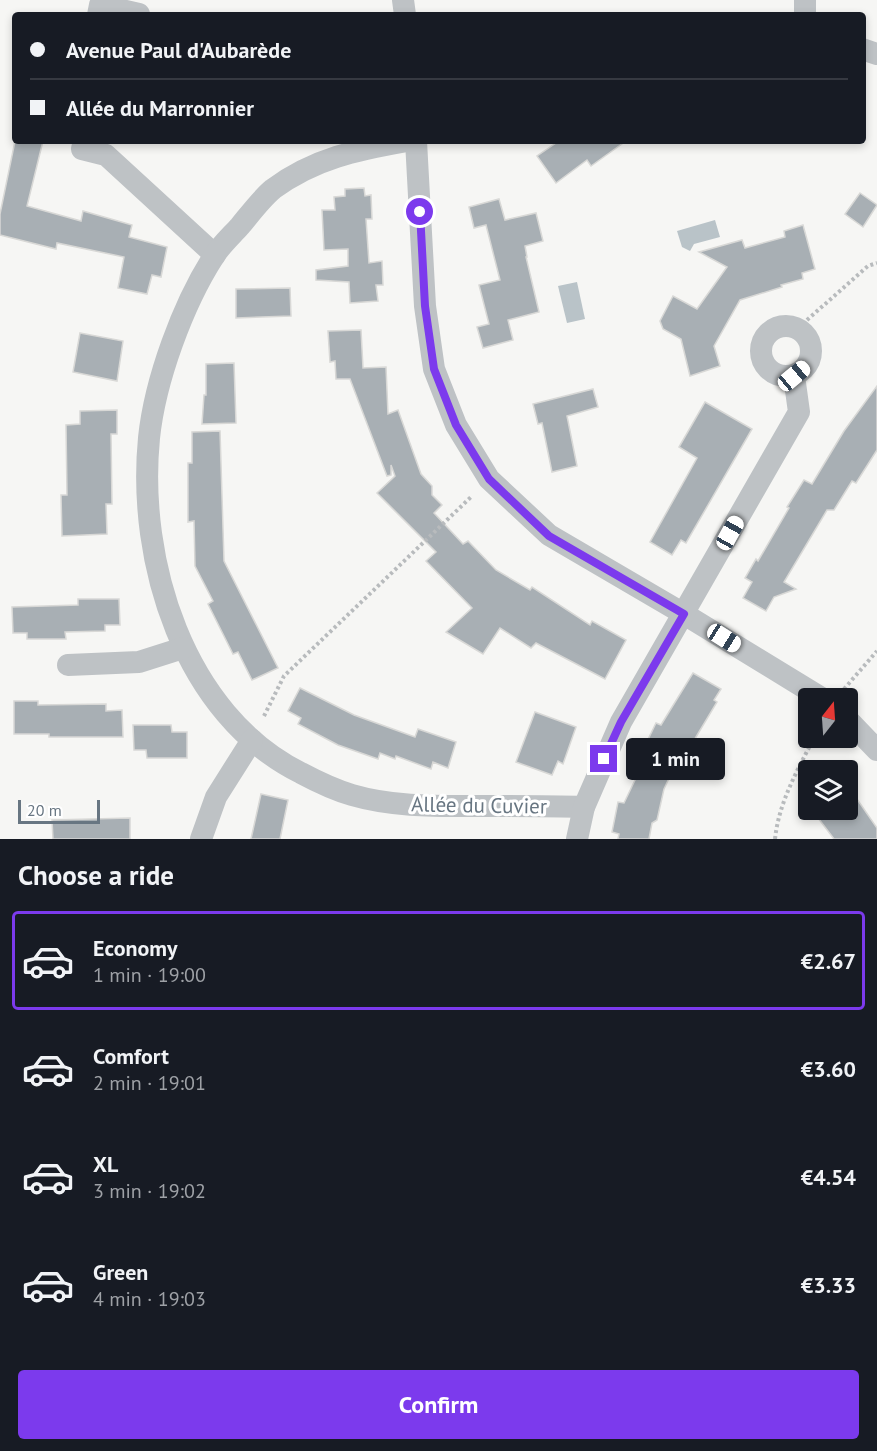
<!DOCTYPE html>
<meta charset="utf-8">
<style>
body{margin:0;font-family:"PT Sans",sans-serif;background:#242831;color:#f1f3f6;height:100vh;display:flex;flex-direction:column;font-size:22px;white-space:nowrap}
*{box-sizing:border-box;margin:0}
p{font-size:20px;color:#9ea1a6}
.icon{flex:none;width:33px;height:33px;fill:none;stroke:currentColor;stroke-width:2;stroke-linecap:round;stroke-linejoin:round}
.map{position:relative;height:839px;overflow:hidden}
.side{display:flex;flex-direction:column;background:#171b24;flex:1}
.side>*{flex:none}
.guide{position:absolute;left:12px;top:12px;width:854px;height:132px;border-radius:6px;box-shadow:0 3px 9px #0003;display:grid;align-content:center;height:132px;padding:0 18px;background:#171b24}
.needle{width:39px;rotate:17deg}
.tools{position:absolute;left:798px;top:688px;display:grid;gap:12px}
.tools a{display:grid;place-items:center;width:60px;height:60px;border-radius:6px;background:#171b24;box-shadow:0 3px 9px #0003;font-size:30px}
.scale{position:absolute;left:18px;bottom:15px;width:82px;box-sizing:border-box;padding-left:6px;border:3px solid #687682;border-top:0;font-size:16px;line-height:21px;white-space:nowrap;color:#687682;-webkit-text-stroke:4px #fff;paint-order:stroke}
.end{position:absolute;width:27px;height:27px;margin:-14px;border:8px solid #7c3aed;background:#fff;box-shadow:0 0 0 3px #fff}
.from{border-radius:50%}
.bubble{position:absolute;height:42px;border-radius:6px;background:#171b24;box-shadow:0 3px 9px #0003;font-size:20px;font-weight:700;line-height:42px;text-align:center}
.car{position:absolute;width:18px;height:36px;margin:-18px -9px;border-radius:8px;box-shadow:0 0 4px 2px #0007;background:linear-gradient(#fff 24%,#345 0 40%,#fff 0 76%,#345 0 86%,#fff 0)}
.guide b{display:flex;align-items:center;gap:21px;height:57px;font-size:22px}
.guide b+b{border-top:2px solid #363941}
.guide i{width:15px;height:15px;background:#f1f3f6}
ul{padding:0;list-style:none}
li{display:flex;align-items:center;gap:18px;height:99px;margin:0 12px 9px;padding:0 6px;border:3px solid transparent;border-radius:6px}
li div{flex:1}
li b{display:block;font-size:22px}
li em{font-style:normal;font-weight:700}
li.selected{border-color:#7c3aed}
li>.icon{width:54px;height:54px;stroke-width:1.5}
h2{padding:0 18px;font-size:27px;line-height:72px}
.primary-button{display:flex;gap:12px;margin-top:auto;padding:12px 18px}
.primary-button a{flex:1;height:69px;border-radius:6px;background:#7c3aed;color:#fff;font-size:24px;font-weight:700;line-height:69px;text-align:center}
.map>svg:first-child{display:block}
.water{fill:#b9c3c8}
.building{fill:#a8afb4;stroke:#d8d8d6;stroke-width:1.5}
.lines{fill:none;stroke-linecap:round;stroke-linejoin:round}
.path{stroke:#b8bbbd;stroke-width:4;stroke-dasharray:3 3;stroke-linecap:butt}
.minor{stroke:#bec2c5;stroke-width:22}
.route{stroke:#7c3aed;stroke-width:8}
.labels{text-anchor:middle;dominant-baseline:central;stroke-width:6;stroke-linejoin:round;paint-order:stroke}
.street-label{font-size:21px;fill:#687682;stroke:#fff}
</style>
<div class="map">
<svg width="877" height="839" viewBox="0 0 877 839">
<rect width="100%" height="100%" fill="#f6f6f4"/>
<!-- water -->
<g class="water">
<path d="M715,220L720,237L694,244L690,251L682,247L677,231Z"/>
<path d="M577,282L585,319L567,323L558,286Z"/>
</g>
<!-- building -->
<g class="building">
<path d="M15,141H43L27,206L81,221L83,211L132,225L129,237L167,247L161,277L152,275L147,294L118,288L124,257L57,243L56,249L0,235V214Z"/>
<path d="M559,141H626L591,166L587,160L556,183L537,156Z"/>
<path d="M364,188L365,196L371,195L372,219H366L369,263L382,261L383,285H376L378,301L350,303L349,282L316,280V270L348,266V249L324,250L322,210H335L334,197L345,196V189Z"/>
<path d="M860,193L877,205L863,227L845,214Z"/>
<path d="M499,199L505,220L536,213L543,241L525,246L527,257H526L539,312L508,320L513,340L483,348L477,327L489,324L479,285L500,280L486,225L474,228L469,207Z"/>
<path d="M803,225L815,269L802,273L803,279L781,285L782,287L740,300L714,346L720,366L690,376L681,339L663,329L660,321L673,296L697,309L727,267L699,252L742,240L745,248L785,237L784,231Z"/>
<path d="M290,288L291,316L236,318V289Z"/>
<path d="M361,330L363,368L386,367L388,414L398,410L421,474L432,486V495L442,505L434,513L463,544L468,541L496,570L530,590L532,587L590,625L592,621L626,640L605,679L536,643L531,648L500,628L483,654L446,632L472,608L426,561L436,552L377,493L395,476L391,465V475L387,476L350,379H336L335,361L330,362L328,331Z"/>
<path d="M80,333L123,341L117,381L73,372Z"/>
<path d="M234,363L236,423L202,424L204,395H206V364Z"/>
<path d="M877,386V450L856,483L852,481L834,510H827L784,582L796,589L774,597L766,611L743,598L752,582L745,578L756,559L758,561L789,508L787,507L804,480L812,484L844,431Z"/>
<path d="M593,389L598,407L567,416L577,466L552,472L542,423L538,424L533,404Z"/>
<path d="M705,402L752,429L686,543L681,540L672,555L650,542L697,458L679,447Z"/>
<path d="M117,410V434H111L112,504H106L107,534L62,536L61,495H67L66,425L80,424V411Z"/>
<path d="M220,431L224,561L278,668L252,680L238,652L233,654L208,604L213,601L195,566L194,521L188,522V463H192V432Z"/>
<path d="M78,599H119L120,625H105V631L65,632L66,639H27V633H13L12,607L78,605Z"/>
<path d="M693,673L721,689L714,700L717,702L687,752L681,753L664,789L657,820L652,823L649,839H618L619,834L612,832L618,802L624,803L647,755L642,752L656,723L661,725Z"/>
<path d="M300,688L354,715L415,737L418,729L456,742L448,768L433,762L431,769L396,756L395,759L380,753L378,759L338,745L298,724L301,718L288,711Z"/>
<path d="M14,701H38V705L106,704V711L122,710L123,737H49V734H14Z"/>
<path d="M535,712L576,727L563,764L558,761L552,775L516,762Z"/>
<path d="M133,725H171L172,732H187V758H147L146,750H134Z"/>
<path d="M848,786L877,828V839H834L812,810H848Z"/>
<path d="M261,794L288,800L280,839H251Z"/>
<path d="M130,818V839H53L52,820Z"/>
</g>
<g class="lines">
<!-- path -->
<g class="path">
<path d="M798,328L868,266L877,263"/>
<path d="M844,689L877,651"/>
<path d="M264,716L284,676L472,496"/>
<path d="M775,839C779,802 797,771 814,738"/>
</g>
<!-- minor -->
<g class="minor">
<path d="M403,0L405,15"/>
<path d="M805,0V15"/>
<path d="M98,15L100,5L139,14L138,15"/>
<path d="M862,49L877,54"/>
<path d="M84,141L82,149L106,155L215,255"/>
<path d="M407,141C357,150 315,158 273,189C261,199 250,214 240,226C231,236 221,245 214,256C183,304 155,380 149,438C137,561 183,714 301,773C316,781 335,790 352,795C393,807 436,806 479,806C514,806 549,806 584,807"/>
<path d="M416,141L425,306L434,369L456,425L489,479L549,535L684,614L823,699"/>
<circle cx="786" cy="351" r="25"/>
<path d="M68,665L139,662L183,648"/>
<path d="M848,720L877,750"/>
<path d="M201,839L216,797L252,740"/>
<path d="M577,839L584,807L621,722L799,412L794,376"/>
</g>
</g>
<g class="lines">
<!-- route -->
<path class="route" d="M420,212L425,306L434,369L456,425L489,479L549,536L684,614L621,722L604,759"/>
</g>
<g class="labels">
<!-- street labels -->
<g class="street-label">
<text transform="translate(479 805) rotate(1)">Allée du Cuvier</text>
</g>
</g>
</svg>
<div class="tools">
<a><svg class="needle" viewBox="-14 -14 28 28"><path d="M0-13l5 13h-10z" fill="#e53935"/><path d="M0 13l5-13h-10z" fill="#9ea1a6"/></svg></a>
<a><svg class="icon" aria-label="layers" viewBox="0 0 24 24"><path d="M12 4l9 5-9 5-9-5zM3 14l9 5 9-5"/></svg></a>
</div>
<div class="scale">20 m</div>
<i class="end from" style="left:420px;top:212px"></i>
<i class="end" style="left:604px;top:759px"></i>
<div class="bubble" style="left:626px;top:738px;width:99px">1 min</div>
<i class="car" style="left:794px;top:376px;rotate:50deg"></i>
<i class="car" style="left:730px;top:533px;rotate:29deg"></i>
<i class="car" style="left:724px;top:638px;rotate:122deg"></i>
<div class="guide">
<b><i class="from"></i>Avenue Paul d'Aubarède</b>
<b><i></i>Allée du Marronnier</b>
</div>
</div>
<section class="side">
<h2>Choose a ride</h2>
<ul>
<li class="selected"><svg class="icon" aria-label="car" viewBox="0 0 24 24"><path d="M5 17H2v-5l4-1 3-4h7l3 4 3 1v5h-3M9 17h6M6 11h13"/><circle cx="7" cy="17" r="2"/><circle cx="17" cy="17" r="2"/></svg><div><b>Economy</b><p>1 min · 19:00</p></div><em>€2.67</em></li>
<li><svg class="icon" aria-label="car" viewBox="0 0 24 24"><path d="M5 17H2v-5l4-1 3-4h7l3 4 3 1v5h-3M9 17h6M6 11h13"/><circle cx="7" cy="17" r="2"/><circle cx="17" cy="17" r="2"/></svg><div><b>Comfort</b><p>2 min · 19:01</p></div><em>€3.60</em></li>
<li><svg class="icon" aria-label="car" viewBox="0 0 24 24"><path d="M5 17H2v-5l4-1 3-4h7l3 4 3 1v5h-3M9 17h6M6 11h13"/><circle cx="7" cy="17" r="2"/><circle cx="17" cy="17" r="2"/></svg><div><b>XL</b><p>3 min · 19:02</p></div><em>€4.54</em></li>
<li><svg class="icon" aria-label="car" viewBox="0 0 24 24"><path d="M5 17H2v-5l4-1 3-4h7l3 4 3 1v5h-3M9 17h6M6 11h13"/><circle cx="7" cy="17" r="2"/><circle cx="17" cy="17" r="2"/></svg><div><b>Green</b><p>4 min · 19:03</p></div><em>€3.33</em></li>
</ul>
<div class="primary-button"><a>Confirm</a></div>
</section>
